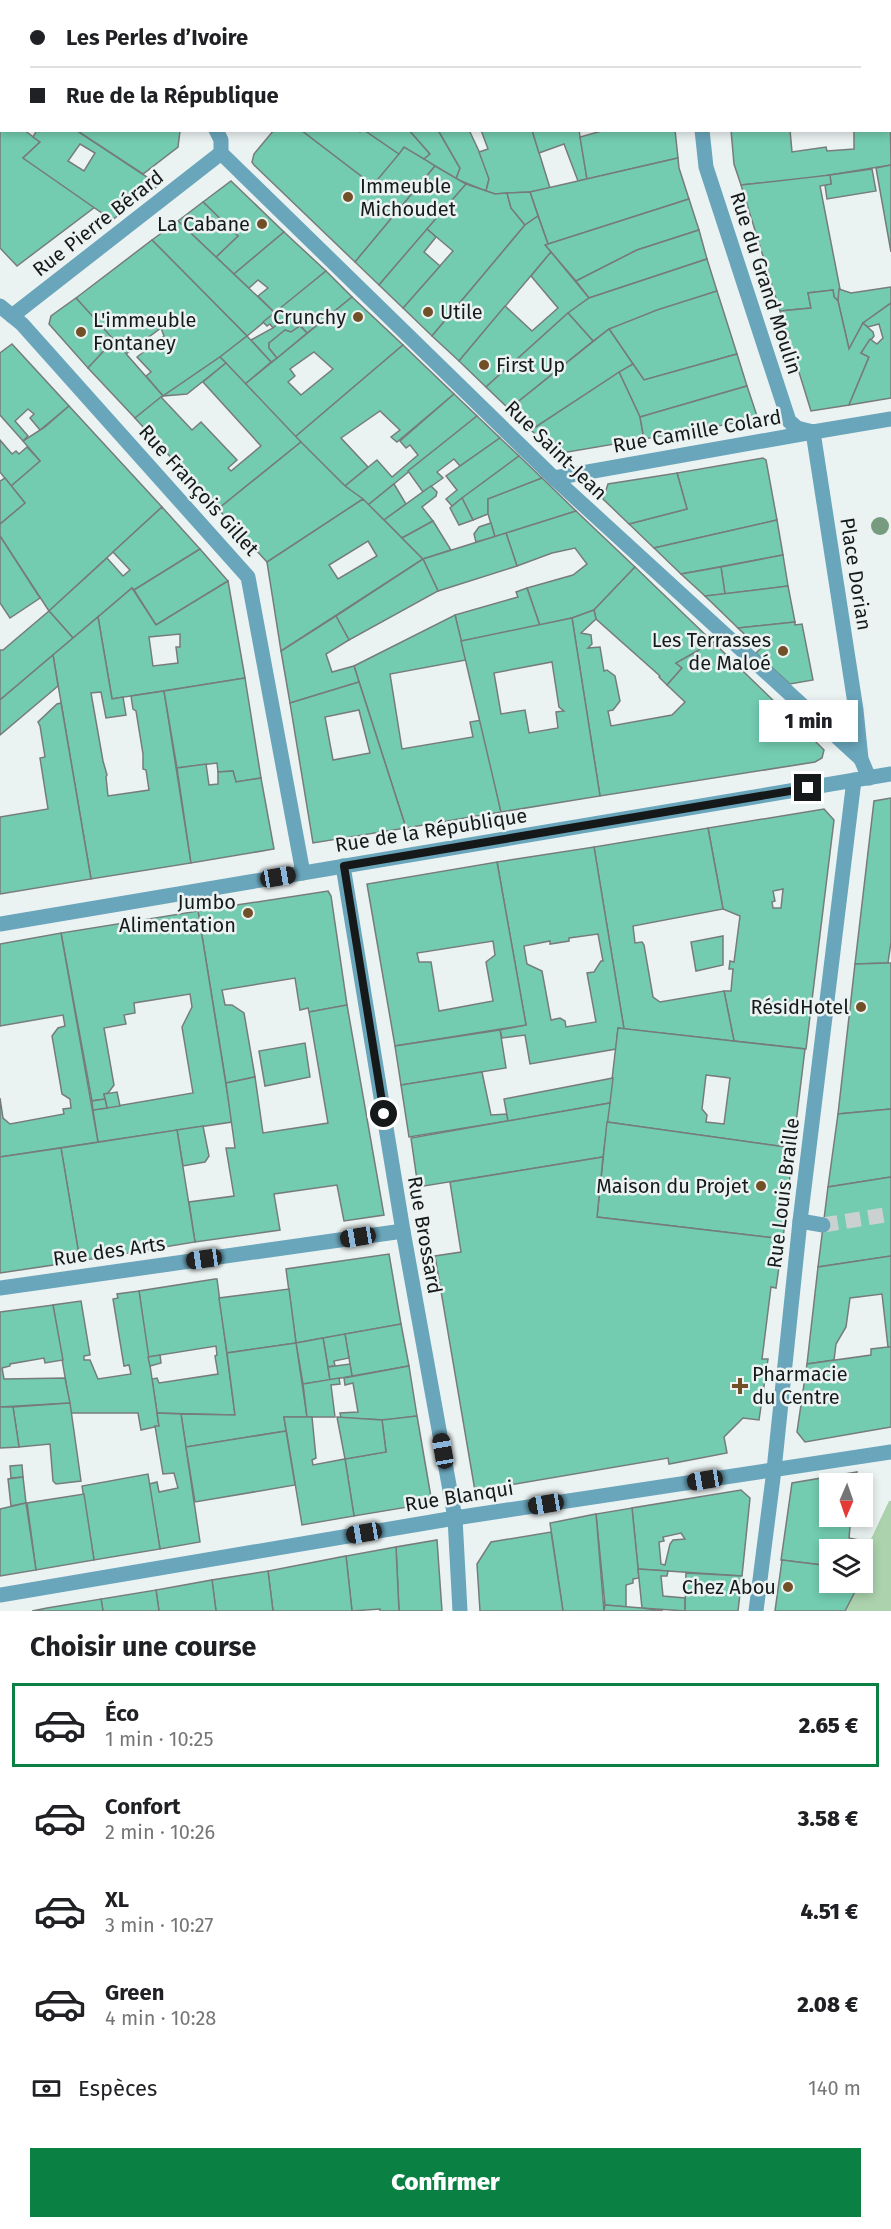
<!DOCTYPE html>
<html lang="fr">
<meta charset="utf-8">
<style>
body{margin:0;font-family:"Fira Sans",sans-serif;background:#f6f6f6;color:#202124;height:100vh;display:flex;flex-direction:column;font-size:22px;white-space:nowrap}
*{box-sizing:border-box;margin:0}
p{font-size:20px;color:#757577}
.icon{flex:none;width:33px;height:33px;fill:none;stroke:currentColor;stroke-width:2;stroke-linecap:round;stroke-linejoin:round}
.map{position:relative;height:1611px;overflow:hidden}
.panel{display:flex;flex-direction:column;background:#fff;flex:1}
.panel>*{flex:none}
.guide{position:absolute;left:0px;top:0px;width:891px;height:132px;box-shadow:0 3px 9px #0003;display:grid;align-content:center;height:132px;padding:0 30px;background:#fff}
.needle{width:39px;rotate:182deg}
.controls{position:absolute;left:819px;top:1473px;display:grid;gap:12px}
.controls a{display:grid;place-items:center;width:54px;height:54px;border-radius:0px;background:#fff;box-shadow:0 3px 9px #0003;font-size:30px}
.end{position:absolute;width:27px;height:27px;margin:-14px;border:8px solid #161919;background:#fff;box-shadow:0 0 0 3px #fff}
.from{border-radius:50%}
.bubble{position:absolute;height:42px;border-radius:0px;background:#fff;box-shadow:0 3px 9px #0003;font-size:20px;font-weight:800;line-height:42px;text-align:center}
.car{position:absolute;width:18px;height:36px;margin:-18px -9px;border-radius:8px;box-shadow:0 0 4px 2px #0007;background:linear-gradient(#222 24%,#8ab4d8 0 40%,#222 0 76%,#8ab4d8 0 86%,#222 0)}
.guide b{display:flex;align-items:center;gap:21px;height:57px;font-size:22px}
.guide b+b{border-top:2px solid #e0e0e0}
.guide i{width:15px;height:15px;background:#202124}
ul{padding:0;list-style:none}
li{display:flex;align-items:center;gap:18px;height:84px;margin:0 12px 9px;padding:0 18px;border:3px solid transparent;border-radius:0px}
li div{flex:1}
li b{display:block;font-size:22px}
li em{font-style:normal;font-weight:800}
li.selected{border-color:#0b8043}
li>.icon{width:54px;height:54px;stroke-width:1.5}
h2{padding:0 30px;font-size:27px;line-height:72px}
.pay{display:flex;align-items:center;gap:15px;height:66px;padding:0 30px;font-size:22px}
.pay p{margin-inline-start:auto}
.button{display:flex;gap:12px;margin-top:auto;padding:12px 30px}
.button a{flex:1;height:69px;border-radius:0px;background:#0b8043;color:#fff;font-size:24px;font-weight:800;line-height:69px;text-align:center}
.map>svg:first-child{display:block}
.park{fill:#abd2ad}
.building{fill:#73ccb0;stroke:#767c7a;stroke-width:1.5;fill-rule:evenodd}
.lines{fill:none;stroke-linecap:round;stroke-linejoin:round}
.pedestrian-tunnel{stroke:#cbd1d1;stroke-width:15;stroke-dasharray:15 8;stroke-linecap:butt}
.pedestrian{stroke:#69a5bb;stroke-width:15}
.minor{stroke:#69a5bb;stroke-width:15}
.tree{fill:#769b7f}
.route{stroke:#161919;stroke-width:8}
.poi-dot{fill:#715027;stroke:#ebf2f2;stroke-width:2}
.labels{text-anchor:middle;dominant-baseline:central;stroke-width:5;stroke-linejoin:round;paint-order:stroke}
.poi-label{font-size:20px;fill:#161919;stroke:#ebf2f2;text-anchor:end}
.street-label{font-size:20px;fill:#161919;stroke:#ebf2f2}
</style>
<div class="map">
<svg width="891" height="1611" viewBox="0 0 891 1611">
<rect width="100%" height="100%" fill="#ebf2f2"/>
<!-- park -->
<path class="park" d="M889,1501H891V1611H845L860,1583L862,1582L866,1570L863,1569V1556Z"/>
<!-- building -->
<g class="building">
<path d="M427,0H491V2H428Z"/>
<rect x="491" y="0" width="64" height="2"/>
<rect x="555" y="0" width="107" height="2"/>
<path d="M723,0H805L722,2Z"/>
<path d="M868,0H891V78L890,2Z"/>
<path d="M2,21V86H0V22Z"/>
<path d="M890,107L891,165L805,179L741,185L734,164L731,130H790L792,152L826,147L827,151L854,149V130H890Z"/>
<path d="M0,114L2,130H24L40,142L23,158L95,207L17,266L0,248Z"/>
<path d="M37,130H76L159,185L112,220L23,158L40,142L33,137ZM80,144L95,153L84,171L68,161Z"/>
<path d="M76,130H180V131L178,147L143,174Z"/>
<path d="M274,130H301L373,185L404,147L416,153L435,166L355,262L254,165L252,162L254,154Z"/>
<path d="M301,130H356L360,132L364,130L399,154L373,185Z"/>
<path d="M364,130H409L430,154L424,159L404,147L399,154Z"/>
<path d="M409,130H438L460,168L456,179L424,159L430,154Z"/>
<path d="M438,130H469L485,164L489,179L486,191L456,179L460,168Z"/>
<path d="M481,130H532L550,188L530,192L507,193L495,194L486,191L489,179L479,152L488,149Z"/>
<path d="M532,130H579L587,179L578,181L564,144L539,153Z"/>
<path d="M605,130H675L678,158L587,179L580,137Z"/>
<path d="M678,158L679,168L689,199L548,244L530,192Z"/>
<path d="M891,165V252L876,168Z"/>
<path d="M435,166L466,184L379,285L355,262Z"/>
<path d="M872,169L876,191L827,199L825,185L831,184L830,175Z"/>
<path d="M830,175L831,184L820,186L840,289L838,301L834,297L833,290L808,293L811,308L780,311L741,185Z"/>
<path d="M231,181L284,232L234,274L216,257L238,236L203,202Z"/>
<path d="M466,184L495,194L507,193L511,208L525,225L432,336L403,308L453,251L427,229Z"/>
<path d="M530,192L538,216L525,225L511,208L507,193Z"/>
<path d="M689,199L699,230L637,250L576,281L545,245Z"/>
<path d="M203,202L238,236L216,257L178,221Z"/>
<path d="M538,216L548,244L545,245L551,252L459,361L432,336L525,225Z"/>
<path d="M178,221L275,313L247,336L152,240Z"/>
<path d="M427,229L436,237L424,252L440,266L403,308L379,285Z"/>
<path d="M699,230L707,259L589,298L576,281L637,250Z"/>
<path d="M284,232L326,271L275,313L258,296L268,288L258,280L249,288L234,274Z"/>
<path d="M152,240L247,336L220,357L163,396L146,376L151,372L137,357L164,336L161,328L126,354L76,298Z"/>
<path d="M551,252L589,298L568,313L486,387L459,361L505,306L532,331L558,308L531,276Z"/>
<path d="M707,259L717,291L609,329L593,341L568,313L589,298Z"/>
<path d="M326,271L352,297L307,333L290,314L273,328L270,324L267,326L263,322Z"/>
<path d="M891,287V303L863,323L849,349L838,301L839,289L851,293Z"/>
<path d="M833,290L834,297L838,301L849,349L863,323L873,332L874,336L861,353L869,357L849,405L811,411L780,311L811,308L808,293Z"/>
<path d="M717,291L737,354L644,380L609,329L657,310Z"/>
<path d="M352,297L403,345L295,437L245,384ZM314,352L333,369L301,395L288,382L295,376L290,369Z"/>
<path d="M76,298L114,340L88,368L49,324L51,316Z"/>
<path d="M891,303V398L849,405L869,357L861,353L870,339L877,344L883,338L879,324L868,327L863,323Z"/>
<path d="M568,313L593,341L509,409L486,387Z"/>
<path d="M290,314L300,326L291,332L285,330L269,343V348L277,358L271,362L251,340L273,328Z"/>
<path d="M300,326L307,333L277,358L269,348V343L285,330L291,332Z"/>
<path d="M609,329L633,364L531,430L509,409Z"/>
<path d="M247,336L271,362L245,384L220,357Z"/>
<path d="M114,340L163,396L135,418L88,368Z"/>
<path d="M12,344L69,406L40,430L30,418L34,414L28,409L15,421L28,436L23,441L0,415V353Z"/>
<path d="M403,345L454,394L397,442L391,437L400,430L380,411L341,438L368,467L345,486L295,437Z"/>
<path d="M737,354L747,386L640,417L619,372L633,364L644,380Z"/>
<path d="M220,357L226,363L187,394L163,396Z"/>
<path d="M226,363L301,442L218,509L135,418L161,397L192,430L201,422L237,460L228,468L231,471L261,446L203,382Z"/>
<path d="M619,372L640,417L644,439L556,454L531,430Z"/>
<path d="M747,386L758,419L644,439L640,417Z"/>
<path d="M454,394L477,416L368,505L345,486L377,460L392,477L418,455L410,445L406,448L400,441Z"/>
<path d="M69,406L162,507L49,611L0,536V524L25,503L11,486L40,461L23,441L45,427Z"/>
<path d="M477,416L500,438L460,466L454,459L437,472L443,478L423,492L408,471Z"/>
<path d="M500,438L519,456L452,506L446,499L457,490L446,476Z"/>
<path d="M0,440L12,454L16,451L19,454L27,447L40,461L11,486L0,472Z"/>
<path d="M301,442L345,486L363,499L267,562L218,509Z"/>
<path d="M519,456L542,478L488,499V514L473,520L462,498Z"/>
<path d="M763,458L766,460L777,520L654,548L629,524L687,509L677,473Z"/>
<path d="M677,473L687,509L629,524L603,499L608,484Z"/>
<path d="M5,478L25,503L0,524V481Z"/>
<path d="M542,478L576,511L495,537L488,514V499Z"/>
<path d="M394,484L406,504L384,520L368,505Z"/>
<path d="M431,486L437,492L436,496L422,507L433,521L402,538L384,520Z"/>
<path d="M462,498L473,520L459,525L450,508Z"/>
<path d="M363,499L423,559L281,651L267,562ZM368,541L377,556L338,579L329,565Z"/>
<path d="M162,507L200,549L134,590L132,588L73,638L49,611L107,558L123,576L130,570L113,552Z"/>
<path d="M576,511L635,567L594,610L572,618L540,626L527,588L573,575L587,564L575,548L552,553L517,566L506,533Z"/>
<path d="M777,520L783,555L681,574L654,548Z"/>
<path d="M433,521L451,550L423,559L402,538Z"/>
<path d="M491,523L495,537L476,542L474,534L479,527Z"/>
<path d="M506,533L517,566L438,591L423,559Z"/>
<path d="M0,536L40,598L10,618L0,603Z"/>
<path d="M200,549L228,581L156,625L134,590Z"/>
<path d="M783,555L788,586L725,594L721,567Z"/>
<path d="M423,559L438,591L349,640L336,616Z"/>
<path d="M635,567L713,642L676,663L682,668L667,685L659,677L660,676L596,619L594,610Z"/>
<path d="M721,567L725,594L705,596L681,574Z"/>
<path d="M228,581L245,678L112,699L98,617L132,588L156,625ZM180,634V647H176L178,663L153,666L149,637Z"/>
<path d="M788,586L795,622L738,628L705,596Z"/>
<path d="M527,588L540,626L461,641L455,615L518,597L516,592Z"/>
<path d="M594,610L596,619L581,633L591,635L592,644L588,648L600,647L604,671L607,670L615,676L620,701L613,710L608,711L611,726L672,715L685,702L667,685L682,668L676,663L713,642L816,742L824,750L822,758L815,762L600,796L572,618Z"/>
<path d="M49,611L73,638L0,700V650H3Z"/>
<path d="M455,615L466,660L390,674L402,749L473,737L470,722L481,720L501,812L406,828L354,666Z"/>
<path d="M336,616L349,640L326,654L332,672L354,666L359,682L290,703L281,651Z"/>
<path d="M98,617L112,699L123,697L126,715L106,718L101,692L91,693L103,761L107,775L106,777L108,796L149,790L146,770L143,769V754L136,711L133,709L131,696L164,691L191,863L91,879L53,655Z"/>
<path d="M572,618L600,796L501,812L461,641ZM552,662L559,707L564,711L556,712L558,728L529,733L525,710L501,714L494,673Z"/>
<path d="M795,622V625L802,624L813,680L790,684L756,653L760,649L738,628Z"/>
<path d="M53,655L58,686L0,735V700Z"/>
<path d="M245,678L261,778L236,782L233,771L218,772L217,763L177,768L164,691Z"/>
<path d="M359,682L406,828L313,843L290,703ZM359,710L370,753L333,760L325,717Z"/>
<path d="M61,703L91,879L0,894V817L48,809L40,758L45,757L40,726L38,722L57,704Z"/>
<path d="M206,764L209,785L218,784V772L233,771L236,782L261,778L274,849L191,863L177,768Z"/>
<path d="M891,798V942L888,963L855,964L874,801Z"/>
<path d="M824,809L834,820L806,1049L734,1041L724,991H731L733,969H729L730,961L734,962L740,916L723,909L708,828ZM783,889L781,908H773L772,902L775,901L773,891Z"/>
<path d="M708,828L723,909L633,926L635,943L642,942L644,945L653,997L660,1002L724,991L734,1041L624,1029L594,847Z"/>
<path d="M594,847L624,1029L618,1028L616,1049L530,1064L525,1035L502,1038L500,1030L526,1025L497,862ZM598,934L603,961H601L594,972L587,973L596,1022L566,1027L565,1021L560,1018L551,1020L542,971L527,964L524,946L550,941V944L569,941V938Z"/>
<path d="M497,862L526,1025L395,1046L367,884ZM493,941L495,955L486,962L493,1001L439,1011L431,962H419L417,953Z"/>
<path d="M328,891L331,896L347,1005L309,1012L308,1008L300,1010L295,978L222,990L225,1005H232L244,1013L255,1077L226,1083L198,911Z"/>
<path d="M198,911L232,1122L98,1142L93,1110L193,1093L182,1027L192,1007L190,994L134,1003L135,1013L124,1015L126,1024L104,1028L114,1085L108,1093L104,1094L105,1099L92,1101L61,933Z"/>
<path d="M61,933L98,1142L0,1157V1098L3,1118L10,1124L64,1114L63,1109L71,1108L70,1099L62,1094L52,1036L58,1028L65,1026L63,1015L0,1026V944Z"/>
<path d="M723,936V965L696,971L691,942Z"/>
<path d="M888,963H891V1109L838,1114L855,964Z"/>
<path d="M347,1005L384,1215L344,1221L337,1185L274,1194L280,1230L195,1242L189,1202L234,1196L226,1148H235L226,1083L255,1077L263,1133L328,1123L309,1012Z"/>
<path d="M618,1028L805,1049L793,1148L607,1122ZM706,1075L730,1078L724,1124L706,1122L707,1115L702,1109Z"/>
<path d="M500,1030L506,1068L401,1085L395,1046Z"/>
<path d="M305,1043L310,1077L265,1086L259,1051Z"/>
<path d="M482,1072L491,1115L507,1114L508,1121L409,1137L401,1085Z"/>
<path d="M613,1078L610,1103L508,1121L504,1099Z"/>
<path d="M117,1092L120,1106L107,1108L104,1094Z"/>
<path d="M105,1099L107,1108L93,1110L92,1101Z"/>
<path d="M610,1103L603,1157L418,1187L411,1138Z"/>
<path d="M891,1109V1177L828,1187L838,1114Z"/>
<path d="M607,1122L793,1148L783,1239L597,1217Z"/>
<path d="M203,1126L209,1156L205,1162L183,1166L177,1130Z"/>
<path d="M177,1130L195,1242L80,1261L61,1148Z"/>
<path d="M61,1148L80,1261L0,1273V1157Z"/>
<path d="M603,1157L597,1217L783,1239L776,1288L771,1287L762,1359H768L759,1420L743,1418L724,1437L727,1453L669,1464L668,1458L475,1491L435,1256L461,1252L450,1182Z"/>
<path d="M891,1177V1256L818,1267L828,1187Z"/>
<path d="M389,1254L401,1324L296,1343L286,1269Z"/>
<path d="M891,1256V1347H888L882,1294L850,1298L846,1327L836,1344L834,1360L807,1364L818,1267Z"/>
<path d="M215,1279H217L235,1415L157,1413L152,1379L157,1378L159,1383L218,1374L215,1356L217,1355L216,1346L148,1357L139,1291Z"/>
<path d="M289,1289L296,1343L227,1353L219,1298Z"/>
<path d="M139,1291L159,1426L141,1430L138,1413H71L53,1305L81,1301L90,1355L84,1356V1360H90L98,1379L131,1374L129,1365L124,1366L113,1299L118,1298L117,1294Z"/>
<path d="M53,1305L63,1360L45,1363L44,1358L10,1364V1366L2,1368L4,1379L65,1378L70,1403L0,1407V1312Z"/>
<path d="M401,1324L409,1366L352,1376L345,1334Z"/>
<path d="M345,1334L349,1358L334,1361L335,1366L328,1367L323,1338Z"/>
<path d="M323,1338L330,1380L303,1384L296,1343Z"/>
<path d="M296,1343L307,1417H284L286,1431L186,1447L181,1414L235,1415L227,1353Z"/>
<path d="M888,1347H891V1427L805,1442L797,1432L807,1364L871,1355V1349Z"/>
<path d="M160,1355L161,1363L150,1366L148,1357Z"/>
<path d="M350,1364L352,1376L330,1380L328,1367Z"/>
<path d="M409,1366L417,1416L387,1420L341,1418L340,1413L358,1412L353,1383L345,1385L344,1378Z"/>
<path d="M339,1378L340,1384L331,1385L335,1417H307L303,1384Z"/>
<path d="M70,1403L81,1481L56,1484L53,1481L50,1444L19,1447L13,1407Z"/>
<path d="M0,1407H13L19,1447L0,1448Z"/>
<path d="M157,1413L181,1414L200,1542L160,1549L149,1484L157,1482L159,1492L178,1488L174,1473L163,1474L155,1426H159Z"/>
<path d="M417,1416L432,1503L354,1516L345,1459L386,1452L382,1420Z"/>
<path d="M284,1417H312L316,1458L312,1460L313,1465L345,1459L354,1516L302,1525Z"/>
<path d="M337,1417L382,1420L386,1452L345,1459Z"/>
<path d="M286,1431L295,1485L195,1502L186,1447Z"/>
<path d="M22,1465L23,1477L11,1478L10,1466Z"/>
<path d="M857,1472L855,1484H830V1516H851L849,1538L869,1542L862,1556V1550H830V1566L781,1560L792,1483Z"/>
<path d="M148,1474L160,1549L94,1560L82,1486Z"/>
<path d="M23,1477L26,1503L11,1506L8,1479Z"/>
<path d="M741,1490L750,1498L742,1576L638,1569L632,1508ZM681,1533L685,1539L673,1540L670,1544L665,1565L661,1564L659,1542L664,1541L663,1537Z"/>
<path d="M84,1494L94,1560L36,1570L27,1503Z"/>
<path d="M26,1503L36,1570L0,1576V1509Z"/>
<path d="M632,1508L639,1578L633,1579V1583L626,1585V1607L605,1605L596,1514Z"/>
<path d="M596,1514L604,1611H563L550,1523Z"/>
<path d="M551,1532L563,1611H480L477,1564L491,1542Z"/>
<path d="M437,1540L442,1611H399L396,1547Z"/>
<path d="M396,1547L399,1611H380V1609L352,1611L346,1556Z"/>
<path d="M346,1556L352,1611H273L268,1571Z"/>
<path d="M782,1560L830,1566V1582H860L845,1611H775Z"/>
<path d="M638,1569L668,1571L667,1576H661L663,1596L685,1598V1611L642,1608Z"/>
<path d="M268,1571L273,1611H216L212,1580Z"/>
<path d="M686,1573L742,1576L738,1611H685Z"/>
<path d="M212,1580L216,1611H159L156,1590Z"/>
<path d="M156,1590L159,1611H103L101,1599Z"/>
<path d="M101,1599L103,1611H32L47,1608Z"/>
<path d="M605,1605L642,1608L663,1611H604Z"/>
</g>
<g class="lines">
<!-- pedestrian-tunnel -->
<path class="pedestrian-tunnel" d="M823,1225L891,1214"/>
<!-- pedestrian -->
<g class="pedestrian">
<path d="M92,0L93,2"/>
<path d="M347,2L348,0"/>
<path d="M216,130L221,140V153L554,478L861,759"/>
<path d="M12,316L221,153"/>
<path d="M554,478L813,432"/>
<path d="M800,1221L823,1225"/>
<path d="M774,1470L800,1221L854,780"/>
</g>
<!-- minor -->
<g class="minor">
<path d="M689,0V2"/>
<path d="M702,130L706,167L789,421L797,428L813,432L891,419"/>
<path d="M0,306L22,324L248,577L303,873"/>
<path d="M813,432L856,710L861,759L869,778"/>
<path d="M343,866L403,1231L455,1518L460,1611"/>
<path d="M0,924L891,774"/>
<path d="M0,1288L403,1231"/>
<path d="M0,1595L455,1518L891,1452"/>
<path d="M756,1611L774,1470"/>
</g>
</g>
<!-- trees -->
<circle class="tree" cx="880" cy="526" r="9"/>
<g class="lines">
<!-- route -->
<path class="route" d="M384,1114L344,866L808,788"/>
</g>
<!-- markers -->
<g class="poi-dot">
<circle cx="348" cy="197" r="6"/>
<circle cx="262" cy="224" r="6"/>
<circle cx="428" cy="312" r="6"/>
<circle cx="358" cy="317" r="6"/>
<circle cx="81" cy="332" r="6"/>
<circle cx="484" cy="365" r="6"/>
<circle cx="783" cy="651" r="6"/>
<circle cx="248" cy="913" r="6"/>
<circle cx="861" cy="1007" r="6"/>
<circle cx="761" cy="1186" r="6"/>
<path d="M737 1377h6v6h6v6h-6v6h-6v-6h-6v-6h6z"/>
<circle cx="788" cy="1587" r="6"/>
</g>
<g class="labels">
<!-- poi labels -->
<g class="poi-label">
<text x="360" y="186" text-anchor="start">Immeuble<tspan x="360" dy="23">Michoudet</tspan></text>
<text x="250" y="224">La Cabane</text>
<text x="440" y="312" text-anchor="start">Utile</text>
<text x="346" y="317">Crunchy</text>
<text x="93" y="320" text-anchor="start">L'immeuble<tspan x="93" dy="23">Fontaney</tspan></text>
<text x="496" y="365" text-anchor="start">First Up</text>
<text x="771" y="640">Les Terrasses<tspan x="771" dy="23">de Maloé</tspan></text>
<text x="236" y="902">Jumbo<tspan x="236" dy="23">Alimentation</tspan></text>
<text x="849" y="1007">RésidHotel</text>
<text x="749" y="1186">Maison du Projet</text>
<text x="752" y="1374" text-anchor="start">Pharmacie<tspan x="752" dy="23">du Centre</tspan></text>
<text x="776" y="1587">Chez Abou</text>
</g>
<!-- street labels -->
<g class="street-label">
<text transform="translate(98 223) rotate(-38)">Rue Pierre Bérard</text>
<text transform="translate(766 283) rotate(72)">Rue du Grand Moulin</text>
<text transform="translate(697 431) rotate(-10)">Rue Camille Colard</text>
<text transform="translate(556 450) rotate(44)">Rue Saint-Jean</text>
<text transform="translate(199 490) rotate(48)">Rue François Gillet</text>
<text transform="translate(856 574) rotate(81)">Place Dorian</text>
<text transform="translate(431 830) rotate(-9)">Rue de la République</text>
<text transform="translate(783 1193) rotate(-83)">Rue Louis Braille</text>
<text transform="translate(425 1235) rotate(80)">Rue Brossard</text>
<text transform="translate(109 1251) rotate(-8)">Rue des Arts</text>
<text transform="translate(459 1496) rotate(-9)">Rue Blanqui</text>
</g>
</g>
</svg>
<div class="controls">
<a><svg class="needle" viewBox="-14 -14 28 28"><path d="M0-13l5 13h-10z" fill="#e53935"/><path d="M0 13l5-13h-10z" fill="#757577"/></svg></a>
<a><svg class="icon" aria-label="layers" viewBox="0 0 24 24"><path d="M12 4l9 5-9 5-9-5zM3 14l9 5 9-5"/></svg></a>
</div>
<i class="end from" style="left:384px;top:1114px"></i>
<i class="end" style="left:808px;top:788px"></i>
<div class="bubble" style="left:759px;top:700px;width:99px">1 min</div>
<i class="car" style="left:278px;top:877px;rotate:80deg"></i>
<i class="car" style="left:358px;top:1237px;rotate:261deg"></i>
<i class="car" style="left:204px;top:1259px;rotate:262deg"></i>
<i class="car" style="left:443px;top:1451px;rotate:350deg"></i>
<i class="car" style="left:705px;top:1480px;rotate:261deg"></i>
<i class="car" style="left:546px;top:1504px;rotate:261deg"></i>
<i class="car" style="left:364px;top:1533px;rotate:260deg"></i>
<div class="guide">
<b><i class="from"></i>Les Perles d’Ivoire</b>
<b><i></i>Rue de la République</b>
</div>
</div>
<section class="panel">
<h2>Choisir une course</h2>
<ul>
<li class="selected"><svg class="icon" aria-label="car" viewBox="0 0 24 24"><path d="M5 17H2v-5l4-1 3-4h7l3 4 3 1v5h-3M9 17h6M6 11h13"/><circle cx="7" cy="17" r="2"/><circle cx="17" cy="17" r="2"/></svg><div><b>Éco</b><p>1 min · 10:25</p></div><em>2.65 €</em></li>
<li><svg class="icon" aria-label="car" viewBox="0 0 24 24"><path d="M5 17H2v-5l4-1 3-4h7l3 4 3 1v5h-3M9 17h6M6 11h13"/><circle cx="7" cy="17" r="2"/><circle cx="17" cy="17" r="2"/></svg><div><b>Confort</b><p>2 min · 10:26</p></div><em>3.58 €</em></li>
<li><svg class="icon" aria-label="car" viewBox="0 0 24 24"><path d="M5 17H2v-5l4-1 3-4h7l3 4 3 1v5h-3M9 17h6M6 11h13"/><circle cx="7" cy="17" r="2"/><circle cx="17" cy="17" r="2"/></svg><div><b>XL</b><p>3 min · 10:27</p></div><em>4.51 €</em></li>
<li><svg class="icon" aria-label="car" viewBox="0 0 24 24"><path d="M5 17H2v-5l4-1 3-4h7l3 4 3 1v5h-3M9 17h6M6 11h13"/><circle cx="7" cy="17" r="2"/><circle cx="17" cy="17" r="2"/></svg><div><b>Green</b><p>4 min · 10:28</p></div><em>2.08 €</em></li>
</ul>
<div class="pay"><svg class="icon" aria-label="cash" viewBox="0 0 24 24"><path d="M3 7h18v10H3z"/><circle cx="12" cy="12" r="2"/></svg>Espèces<p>140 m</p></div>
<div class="button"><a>Confirmer</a></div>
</section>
